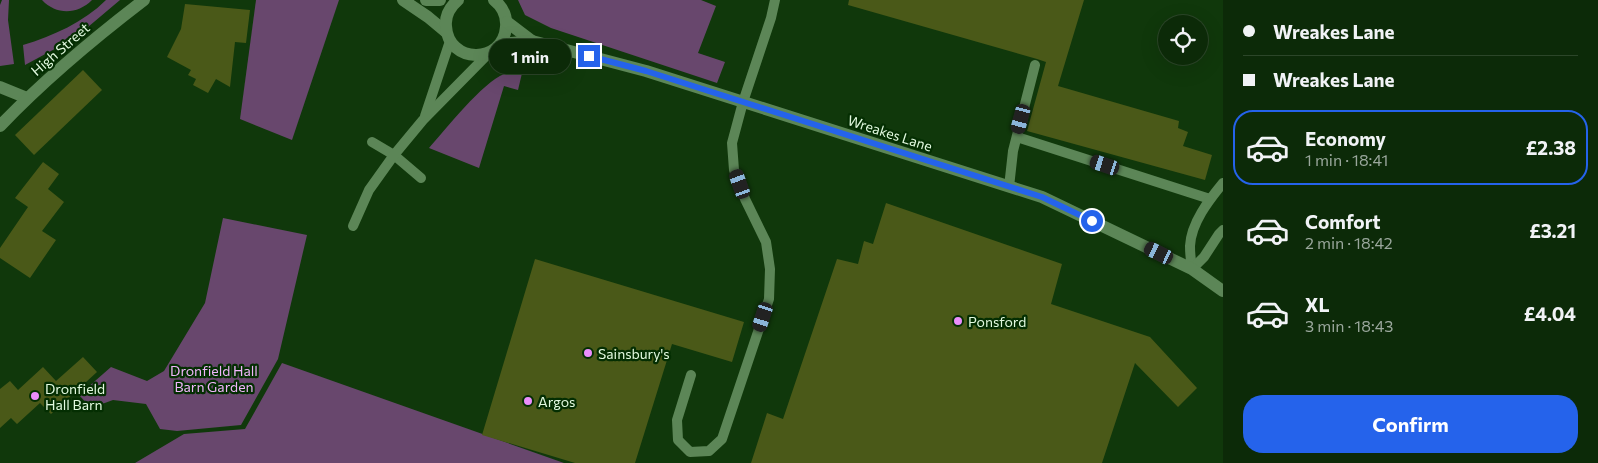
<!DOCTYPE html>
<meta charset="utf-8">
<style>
body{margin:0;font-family:Commissioner,sans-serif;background:#153212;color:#f1f3f6;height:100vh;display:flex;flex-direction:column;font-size:19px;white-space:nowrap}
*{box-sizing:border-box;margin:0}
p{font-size:16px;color:#9aa79c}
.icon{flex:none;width:28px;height:28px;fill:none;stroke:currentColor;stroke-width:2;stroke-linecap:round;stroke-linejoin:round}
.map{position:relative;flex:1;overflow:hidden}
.sheet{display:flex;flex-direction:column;background:#0c2a08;width:375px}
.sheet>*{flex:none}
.hud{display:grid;align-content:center;height:110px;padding:0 20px;background:#0c2a08}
.tools{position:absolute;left:1158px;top:15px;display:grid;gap:10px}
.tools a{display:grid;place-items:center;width:50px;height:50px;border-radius:50%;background:#0c2a08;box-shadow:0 5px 20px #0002,0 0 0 1px #2c4629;font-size:25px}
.end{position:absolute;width:22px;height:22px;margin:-11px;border:6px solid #2563eb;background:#fff;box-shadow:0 0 0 2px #fff}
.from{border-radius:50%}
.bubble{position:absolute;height:35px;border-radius:18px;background:#0c2a08;box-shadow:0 5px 20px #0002,0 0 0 1px #2c4629;font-size:16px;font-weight:700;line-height:35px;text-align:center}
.car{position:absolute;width:15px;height:30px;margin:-15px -8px;border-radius:6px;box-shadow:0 0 4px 1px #0007;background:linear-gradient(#222 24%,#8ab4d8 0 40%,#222 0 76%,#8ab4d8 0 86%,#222 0)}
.hud b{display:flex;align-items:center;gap:18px;height:48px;font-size:19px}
.hud b+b{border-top:1px solid #2c4629}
.hud i{width:12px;height:12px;background:#f1f3f6}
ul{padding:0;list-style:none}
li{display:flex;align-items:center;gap:15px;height:75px;margin:0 10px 8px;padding:0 10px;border:2px solid transparent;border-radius:20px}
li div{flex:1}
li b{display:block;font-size:19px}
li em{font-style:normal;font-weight:700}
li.active{border-color:#2563eb}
li>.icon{width:45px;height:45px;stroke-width:1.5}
.primary-button{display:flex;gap:10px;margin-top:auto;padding:10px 20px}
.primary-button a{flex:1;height:58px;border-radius:20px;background:#2563eb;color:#fff;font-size:20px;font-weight:700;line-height:58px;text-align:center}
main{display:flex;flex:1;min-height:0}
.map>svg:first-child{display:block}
.green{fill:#68476d}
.building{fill:#4a5918}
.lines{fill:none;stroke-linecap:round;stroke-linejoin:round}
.service{stroke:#5c8657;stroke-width:10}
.minor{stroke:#5c8657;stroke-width:12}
.tertiary{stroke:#5c8657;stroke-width:12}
.route{stroke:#2563eb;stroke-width:6}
.poi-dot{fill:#eb8dfb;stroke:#042e02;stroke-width:2}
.labels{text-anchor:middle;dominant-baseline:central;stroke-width:4.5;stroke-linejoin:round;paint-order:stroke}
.street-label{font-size:14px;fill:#e2f9df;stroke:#042e02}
.poi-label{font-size:14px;fill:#e2f9df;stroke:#042e02;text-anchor:start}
.park-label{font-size:14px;fill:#f1b5fb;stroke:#042e02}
</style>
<main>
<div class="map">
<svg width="1223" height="463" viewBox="0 0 1223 463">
<rect width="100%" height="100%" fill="#10380b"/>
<!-- green -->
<g class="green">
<path d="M2,0H9L8,20L14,64L0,66V5Z"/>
<path d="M42,0H92C77,15 56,15 42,0Z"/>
<path d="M106,0H120L88,27L62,45L25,65L23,45C53,36 84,22 106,0Z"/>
<path d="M256,0H339L292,140L240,119Z"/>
<path d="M518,0H701L716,6L698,53L725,62L717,83L551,28L525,15Z"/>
<path d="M523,69L518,90L504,86L479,168L429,148C445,130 483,82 504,74C510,71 517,70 523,69Z"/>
<path d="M223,218L307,235L278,359L241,425L177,431L160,429L146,404L113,400L91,408L79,395L111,367L147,381L164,371L205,303Z"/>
<path d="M282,363L564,463H135L184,434L245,429Z"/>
</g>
<!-- building -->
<g class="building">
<path d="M849,0H1084L1058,86L1179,121L1178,128L1188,132L1183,146L1212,155L1205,180L1027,131L1046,62L1037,59L848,5Z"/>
<path d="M185,4L250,10L246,43L235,42L230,87L216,79L208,93L193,85L196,79L188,75L191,70L167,57L181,29Z"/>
<path d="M83,70L102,90L34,155L15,135Z"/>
<path d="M43,162L59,174L48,189L64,202L42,231L56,240L30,278L0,258V248L28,207L15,198Z"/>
<path d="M886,203L1062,264L1051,304L1150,337L1197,388L1178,407L1135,363L1102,463H751L767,413L783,419L837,259L858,264L864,241L873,244Z"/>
<path d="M535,259L744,322L732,362L672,344L635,463H575L482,435Z"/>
<path d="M83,357L97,372L51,414L40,403L17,424L11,418L0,428V389L10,381L18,390L43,367L56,381Z"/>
</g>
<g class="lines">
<!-- service -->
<g class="service">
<path d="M425,116L450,41"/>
<path d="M1017,137L1210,199"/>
<path d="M372,142L394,155L421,178"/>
<path d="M1009,187L1013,151L1035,65"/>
<path d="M353,226L369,190L394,155L423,120L490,52"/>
<path d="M1192,269C1191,262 1190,253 1190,246C1191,223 1209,200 1223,183"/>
<path d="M1192,269L1204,257L1219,234L1223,230"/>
<path d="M691,375L677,420L678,440L690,452L709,451L722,439L769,299L770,269L766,242L745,199L734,170L732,143L743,102L771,18L775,0"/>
</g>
<!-- minor -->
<path class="minor" d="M0,87L27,98"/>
<!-- tertiary -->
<g class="tertiary">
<path d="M403,0L428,17L446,32"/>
<path d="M426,0H440"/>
<path d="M458,0C450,7 445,16 446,26C448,64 503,65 506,27C507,16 503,7 494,0"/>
<path d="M507,22L532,41"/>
<path d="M501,44L532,41L646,71L1042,197L1192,269L1223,291"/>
<path d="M0,126C44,80 93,39 144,0"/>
</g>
</g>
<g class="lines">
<!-- route -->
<path class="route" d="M589,56L646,71L1042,197L1092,221"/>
</g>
<!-- markers -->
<g class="poi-dot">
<circle cx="958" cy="321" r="5"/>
<circle cx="588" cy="353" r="5"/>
<circle cx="35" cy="396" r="5"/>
<circle cx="528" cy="401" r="5"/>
</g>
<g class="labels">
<!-- street labels -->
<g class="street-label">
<text transform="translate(60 49) rotate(-41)">High Street</text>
<text transform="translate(890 133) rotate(18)">Wreakes Lane</text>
</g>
<!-- poi labels -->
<g class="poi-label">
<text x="968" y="321">Ponsford</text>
<text x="598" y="353">Sainsbury's</text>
<text x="45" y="388">Dronfield<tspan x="45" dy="16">Hall Barn</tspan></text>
<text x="538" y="401">Argos</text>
</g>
<!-- park labels -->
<g class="park-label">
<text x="214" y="370">Dronfield Hall<tspan x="214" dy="16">Barn Garden</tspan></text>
</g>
</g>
</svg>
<div class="tools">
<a><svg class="icon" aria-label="locate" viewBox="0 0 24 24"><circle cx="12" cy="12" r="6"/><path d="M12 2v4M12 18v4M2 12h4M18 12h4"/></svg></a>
</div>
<i class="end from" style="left:1092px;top:221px"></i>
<i class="end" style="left:589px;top:56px"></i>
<div class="bubble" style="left:489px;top:39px;width:82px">1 min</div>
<i class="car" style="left:1021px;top:119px;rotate:195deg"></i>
<i class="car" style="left:1105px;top:165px;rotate:288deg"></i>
<i class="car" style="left:740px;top:184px;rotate:340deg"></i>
<i class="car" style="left:1159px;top:253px;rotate:296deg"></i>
<i class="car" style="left:763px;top:317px;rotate:198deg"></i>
</div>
<section class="sheet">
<div class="hud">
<b><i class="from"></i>Wreakes Lane</b>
<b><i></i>Wreakes Lane</b>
</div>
<ul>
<li class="active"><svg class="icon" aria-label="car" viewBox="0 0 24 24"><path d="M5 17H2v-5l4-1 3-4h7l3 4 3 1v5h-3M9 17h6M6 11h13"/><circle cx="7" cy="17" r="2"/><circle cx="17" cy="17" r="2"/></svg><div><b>Economy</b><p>1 min · 18:41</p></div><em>£2.38</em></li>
<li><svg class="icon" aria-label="car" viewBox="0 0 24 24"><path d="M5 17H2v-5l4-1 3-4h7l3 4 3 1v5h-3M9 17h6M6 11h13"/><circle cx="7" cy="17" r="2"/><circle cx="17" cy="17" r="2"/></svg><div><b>Comfort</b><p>2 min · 18:42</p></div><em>£3.21</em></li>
<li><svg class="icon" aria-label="car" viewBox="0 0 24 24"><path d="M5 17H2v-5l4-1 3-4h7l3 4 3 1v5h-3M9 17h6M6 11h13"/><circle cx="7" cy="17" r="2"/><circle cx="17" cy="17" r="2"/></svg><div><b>XL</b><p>3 min · 18:43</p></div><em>£4.04</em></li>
</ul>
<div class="primary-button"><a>Confirm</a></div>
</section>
</main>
